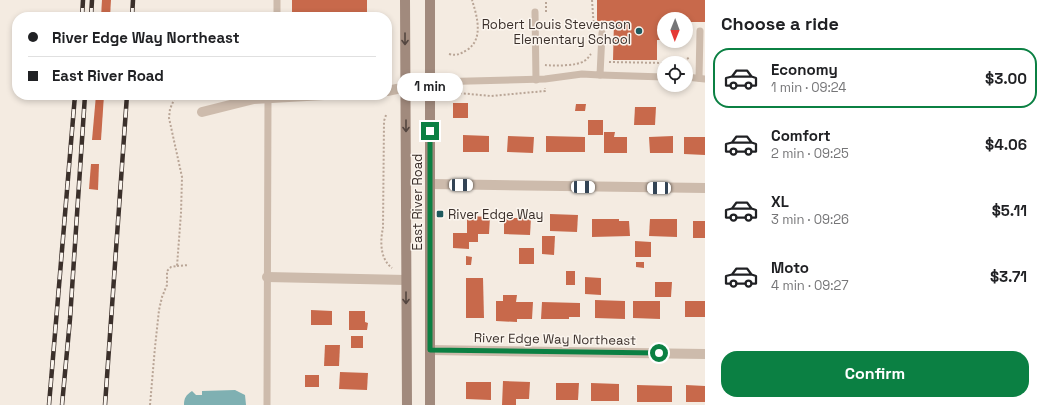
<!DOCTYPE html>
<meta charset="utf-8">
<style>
body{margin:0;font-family:"Space Grotesk",sans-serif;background:#f6f6f6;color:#202124;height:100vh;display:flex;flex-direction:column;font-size:15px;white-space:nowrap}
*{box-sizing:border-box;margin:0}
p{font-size:13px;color:#757577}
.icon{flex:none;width:22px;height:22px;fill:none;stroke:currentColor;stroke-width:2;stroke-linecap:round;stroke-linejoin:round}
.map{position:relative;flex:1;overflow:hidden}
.details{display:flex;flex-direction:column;background:#fff;width:340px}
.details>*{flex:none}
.top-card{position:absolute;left:12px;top:12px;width:380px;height:88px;border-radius:16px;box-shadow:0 2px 6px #0003;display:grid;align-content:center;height:88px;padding:0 16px;background:#fff}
.needle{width:26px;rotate:181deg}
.tools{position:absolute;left:657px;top:12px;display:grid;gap:8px}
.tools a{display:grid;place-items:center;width:36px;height:36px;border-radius:50%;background:#fff;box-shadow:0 2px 6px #0003;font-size:20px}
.end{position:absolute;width:18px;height:18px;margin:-9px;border:5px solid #0b8043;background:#fff;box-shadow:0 0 0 2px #fff}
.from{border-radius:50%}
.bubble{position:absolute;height:28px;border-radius:14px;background:#fff;box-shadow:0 2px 6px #0003;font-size:13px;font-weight:700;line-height:28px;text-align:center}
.car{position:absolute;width:12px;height:24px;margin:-12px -6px;border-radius:5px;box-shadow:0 0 3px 1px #0007;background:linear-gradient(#fff 24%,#345 0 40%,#fff 0 76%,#345 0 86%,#fff 0)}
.top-card b{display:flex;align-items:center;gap:14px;height:38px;font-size:15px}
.top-card b+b{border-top:1px solid #e0e0e0}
.top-card i{width:10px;height:10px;background:#202124}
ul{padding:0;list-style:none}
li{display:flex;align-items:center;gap:12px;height:60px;margin:0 8px 6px;padding:0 8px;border:2px solid transparent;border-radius:16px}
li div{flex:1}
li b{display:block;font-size:15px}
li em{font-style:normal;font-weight:700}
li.current{border-color:#0b8043}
li>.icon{width:36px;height:36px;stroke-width:1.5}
h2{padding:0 16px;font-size:18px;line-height:48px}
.action{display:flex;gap:8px;margin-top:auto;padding:8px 16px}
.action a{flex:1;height:46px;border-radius:16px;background:#0b8043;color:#fff;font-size:16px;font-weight:700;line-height:46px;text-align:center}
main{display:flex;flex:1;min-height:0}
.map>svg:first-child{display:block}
.water{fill:#7fb0b2}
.building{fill:#c8694b}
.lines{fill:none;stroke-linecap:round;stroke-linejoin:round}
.path{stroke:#b9a596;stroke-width:2;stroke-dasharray:2 2;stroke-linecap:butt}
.lane{stroke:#cdbbac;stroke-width:7}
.street{stroke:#cdbbac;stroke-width:10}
.secondary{stroke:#a18a7d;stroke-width:10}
.rail-casing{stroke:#3b302b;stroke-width:4.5}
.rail{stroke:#fbf5ee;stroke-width:3;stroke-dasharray:9;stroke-linecap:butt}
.oneway{stroke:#544640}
.route{stroke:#0b8043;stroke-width:5}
.poi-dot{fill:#1f5a5e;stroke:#fbf5ee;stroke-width:1.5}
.labels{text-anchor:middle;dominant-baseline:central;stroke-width:3;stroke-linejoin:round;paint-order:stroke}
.poi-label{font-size:13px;fill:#3b302b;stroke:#fbf5ee;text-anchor:end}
.street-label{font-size:13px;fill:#3b302b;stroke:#fbf5ee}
</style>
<main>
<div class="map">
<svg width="705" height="405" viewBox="0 0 705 405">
<rect width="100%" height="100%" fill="#f4ebe1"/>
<!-- water -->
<path class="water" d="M235,390L245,395L246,405H184C184,398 186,395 192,391L196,395H202V391Z"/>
<!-- building -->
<g class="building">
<path d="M102,0H111L110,17H101Z"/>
<path d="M292,0H367V14L323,13V17H307V13H292Z"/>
<path d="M597,0H705V22H686V19H664V40H657V60H613L614,21H597Z"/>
<path d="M96,95H104L101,140H92Z"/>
<rect x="453" y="103" width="15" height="15"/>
<path d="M576,104H586L585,111H575Z"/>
<path d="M635,107H656L655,125H634Z"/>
<rect x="588" y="120" width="15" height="15"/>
<path d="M604,132H615L614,137H627V153H604Z"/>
<path d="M463,135L489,136V152H463Z"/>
<path d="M508,136L534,137L533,153L507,152Z"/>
<path d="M546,136L585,137V152H546Z"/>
<path d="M673,136V153H650L649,137Z"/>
<path d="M684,137H705V155L684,154Z"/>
<path d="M91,164H99L98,190L89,189Z"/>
<path d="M550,214L578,215L577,232L550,231Z"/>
<path d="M467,216L490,217L489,234H478V242H469V249L453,248V233H467Z"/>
<path d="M504,218H531L530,235L504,234Z"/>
<path d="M592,219H619V221H629L630,236L592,237Z"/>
<path d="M650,219H677V237L649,236Z"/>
<rect x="693" y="221" width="12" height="17"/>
<path d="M542,236H555L554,255L542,254Z"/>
<path d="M635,241L651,242V257H635Z"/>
<rect x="519" y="248" width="15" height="16"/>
<path d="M466,256L472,257L471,265H466Z"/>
<path d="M636,262H644V268L636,267Z"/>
<rect x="566" y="271" width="9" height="14"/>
<path d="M585,277L601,278V295L585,294Z"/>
<path d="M466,278H483L484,318H466Z"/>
<path d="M655,282H672L671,297H655Z"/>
<path d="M503,295H517L516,302H533L532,319H517V322L496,321V301H503Z"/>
<path d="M595,300L625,301V319L595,318Z"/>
<path d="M633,301H660V319L633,318Z"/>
<rect x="685" y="301" width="20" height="16"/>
<path d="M542,302L580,303V317H569V319H541Z"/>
<path d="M311,310L332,311V325H311Z"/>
<path d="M349,311H365V322L368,323L367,330H349Z"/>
<rect x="351" y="336" width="12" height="12"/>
<path d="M325,345H340L339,366H324Z"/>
<path d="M340,372L368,373L367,390L339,389Z"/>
<rect x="305" y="375" width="14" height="12"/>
<path d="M503,381L530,382L529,399H516V405H502Z"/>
<path d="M466,382H491V400L466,399Z"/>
<path d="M556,383H579L578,400H556Z"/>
<path d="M591,383L619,384V401H591Z"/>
<path d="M637,385L672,386V402H637Z"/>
<path d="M686,385L705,386V402H686Z"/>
</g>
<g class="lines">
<!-- path -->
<g class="path">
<path d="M592,0L594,29"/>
<path d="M546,12V0"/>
<path d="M606,25H612"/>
<path d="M449,54C457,56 460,54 467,50C484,39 477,16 472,0"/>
<path d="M609,62L664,63"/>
<path d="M676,63L682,62L690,57"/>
<path d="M545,65C554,66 577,66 584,61C587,60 589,56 591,54"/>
<path d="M448,95L459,93L491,96L545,91V88"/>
<path d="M386,115L384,121L383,228C380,241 380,259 392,268"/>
<path d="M177,266L189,265"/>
<path d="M150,405L155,347L159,310L162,297L167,285V271L171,267L177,266L181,213L182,177L169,118L170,109L176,95"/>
</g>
<!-- lane -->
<g class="lane">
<path d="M535,12L536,80"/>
<path d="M277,17V0"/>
<path d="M600,75L664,77"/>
<path d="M686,77L705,79"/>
<path d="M699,78L700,31"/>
<path d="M431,82L545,79L582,74L600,75L602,33"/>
<path d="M267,405L268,97"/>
</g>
<!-- street -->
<g class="street">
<path d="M387,91L431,82"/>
<path d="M202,112L254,99L324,95"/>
<path d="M430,184L705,188"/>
<path d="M267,277L406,280"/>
<path d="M430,350L705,354"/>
</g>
<!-- secondary -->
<g class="secondary">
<path d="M405,0L407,405"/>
<path d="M430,405V0"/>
</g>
<!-- rail casing -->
<g class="rail-casing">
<g id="rail">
<path d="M82,17L83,0"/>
<path d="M91,17L92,0"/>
<path d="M132,17L133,0"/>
<path d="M49,405L75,95"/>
<path d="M62,405L70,319L85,95"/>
<path d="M105,405L127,95"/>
</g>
</g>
<!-- rail -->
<use href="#rail" class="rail"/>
</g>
<!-- one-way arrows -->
<defs><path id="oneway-shaft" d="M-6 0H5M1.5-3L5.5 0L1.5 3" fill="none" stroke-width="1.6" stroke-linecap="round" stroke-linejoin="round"/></defs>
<g class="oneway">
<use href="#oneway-shaft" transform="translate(405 39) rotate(90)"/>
<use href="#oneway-shaft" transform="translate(406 126) rotate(90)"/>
<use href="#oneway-shaft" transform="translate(406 298) rotate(90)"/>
</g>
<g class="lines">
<!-- route -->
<path class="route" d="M430,131V350L659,353"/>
</g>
<!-- markers -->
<g class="poi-dot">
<circle cx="639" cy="31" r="4"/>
<rect x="436" y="210" width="8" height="8" rx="2"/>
</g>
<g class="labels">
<!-- poi labels -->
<g class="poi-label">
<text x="631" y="24">Robert Louis Stevenson<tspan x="631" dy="15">Elementary School</tspan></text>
<text x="448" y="214" text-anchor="start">River Edge Way</text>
</g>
<!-- street labels -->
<g class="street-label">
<text transform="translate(417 202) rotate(-90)">East River Road</text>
<text transform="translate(555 339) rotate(1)">River Edge Way Northeast</text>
</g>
</g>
</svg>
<div class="tools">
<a><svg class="needle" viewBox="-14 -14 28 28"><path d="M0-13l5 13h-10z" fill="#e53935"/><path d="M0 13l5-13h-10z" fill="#757577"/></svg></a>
<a><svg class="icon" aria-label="locate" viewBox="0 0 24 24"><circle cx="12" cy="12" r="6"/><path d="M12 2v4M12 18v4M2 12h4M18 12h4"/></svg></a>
</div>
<i class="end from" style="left:659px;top:353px"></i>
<i class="end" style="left:430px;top:131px"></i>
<div class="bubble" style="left:397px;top:73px;width:66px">1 min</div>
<i class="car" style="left:461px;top:185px;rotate:91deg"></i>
<i class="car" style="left:583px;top:187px;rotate:91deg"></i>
<i class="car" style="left:659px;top:188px;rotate:271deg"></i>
<div class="top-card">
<b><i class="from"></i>River Edge Way Northeast</b>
<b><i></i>East River Road</b>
</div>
</div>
<section class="details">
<h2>Choose a ride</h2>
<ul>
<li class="current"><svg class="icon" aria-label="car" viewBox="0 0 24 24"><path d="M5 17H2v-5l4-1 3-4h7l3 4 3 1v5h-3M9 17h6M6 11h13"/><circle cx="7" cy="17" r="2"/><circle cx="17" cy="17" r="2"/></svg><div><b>Economy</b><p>1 min · 09:24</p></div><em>$3.00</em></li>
<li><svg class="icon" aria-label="car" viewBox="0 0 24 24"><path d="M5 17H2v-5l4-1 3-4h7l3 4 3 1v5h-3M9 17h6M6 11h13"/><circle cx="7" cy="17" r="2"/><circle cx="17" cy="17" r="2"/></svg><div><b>Comfort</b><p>2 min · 09:25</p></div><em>$4.06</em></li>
<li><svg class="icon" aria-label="car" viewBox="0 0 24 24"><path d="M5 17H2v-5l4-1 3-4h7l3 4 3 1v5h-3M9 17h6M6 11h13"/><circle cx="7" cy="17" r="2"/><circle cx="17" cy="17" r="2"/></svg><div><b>XL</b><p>3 min · 09:26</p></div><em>$5.11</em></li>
<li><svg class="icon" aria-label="car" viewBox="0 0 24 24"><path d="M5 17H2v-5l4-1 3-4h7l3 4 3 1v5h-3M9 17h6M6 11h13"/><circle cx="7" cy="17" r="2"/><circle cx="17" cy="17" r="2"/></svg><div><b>Moto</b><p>4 min · 09:27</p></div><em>$3.71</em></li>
</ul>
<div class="action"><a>Confirm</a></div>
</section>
</main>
